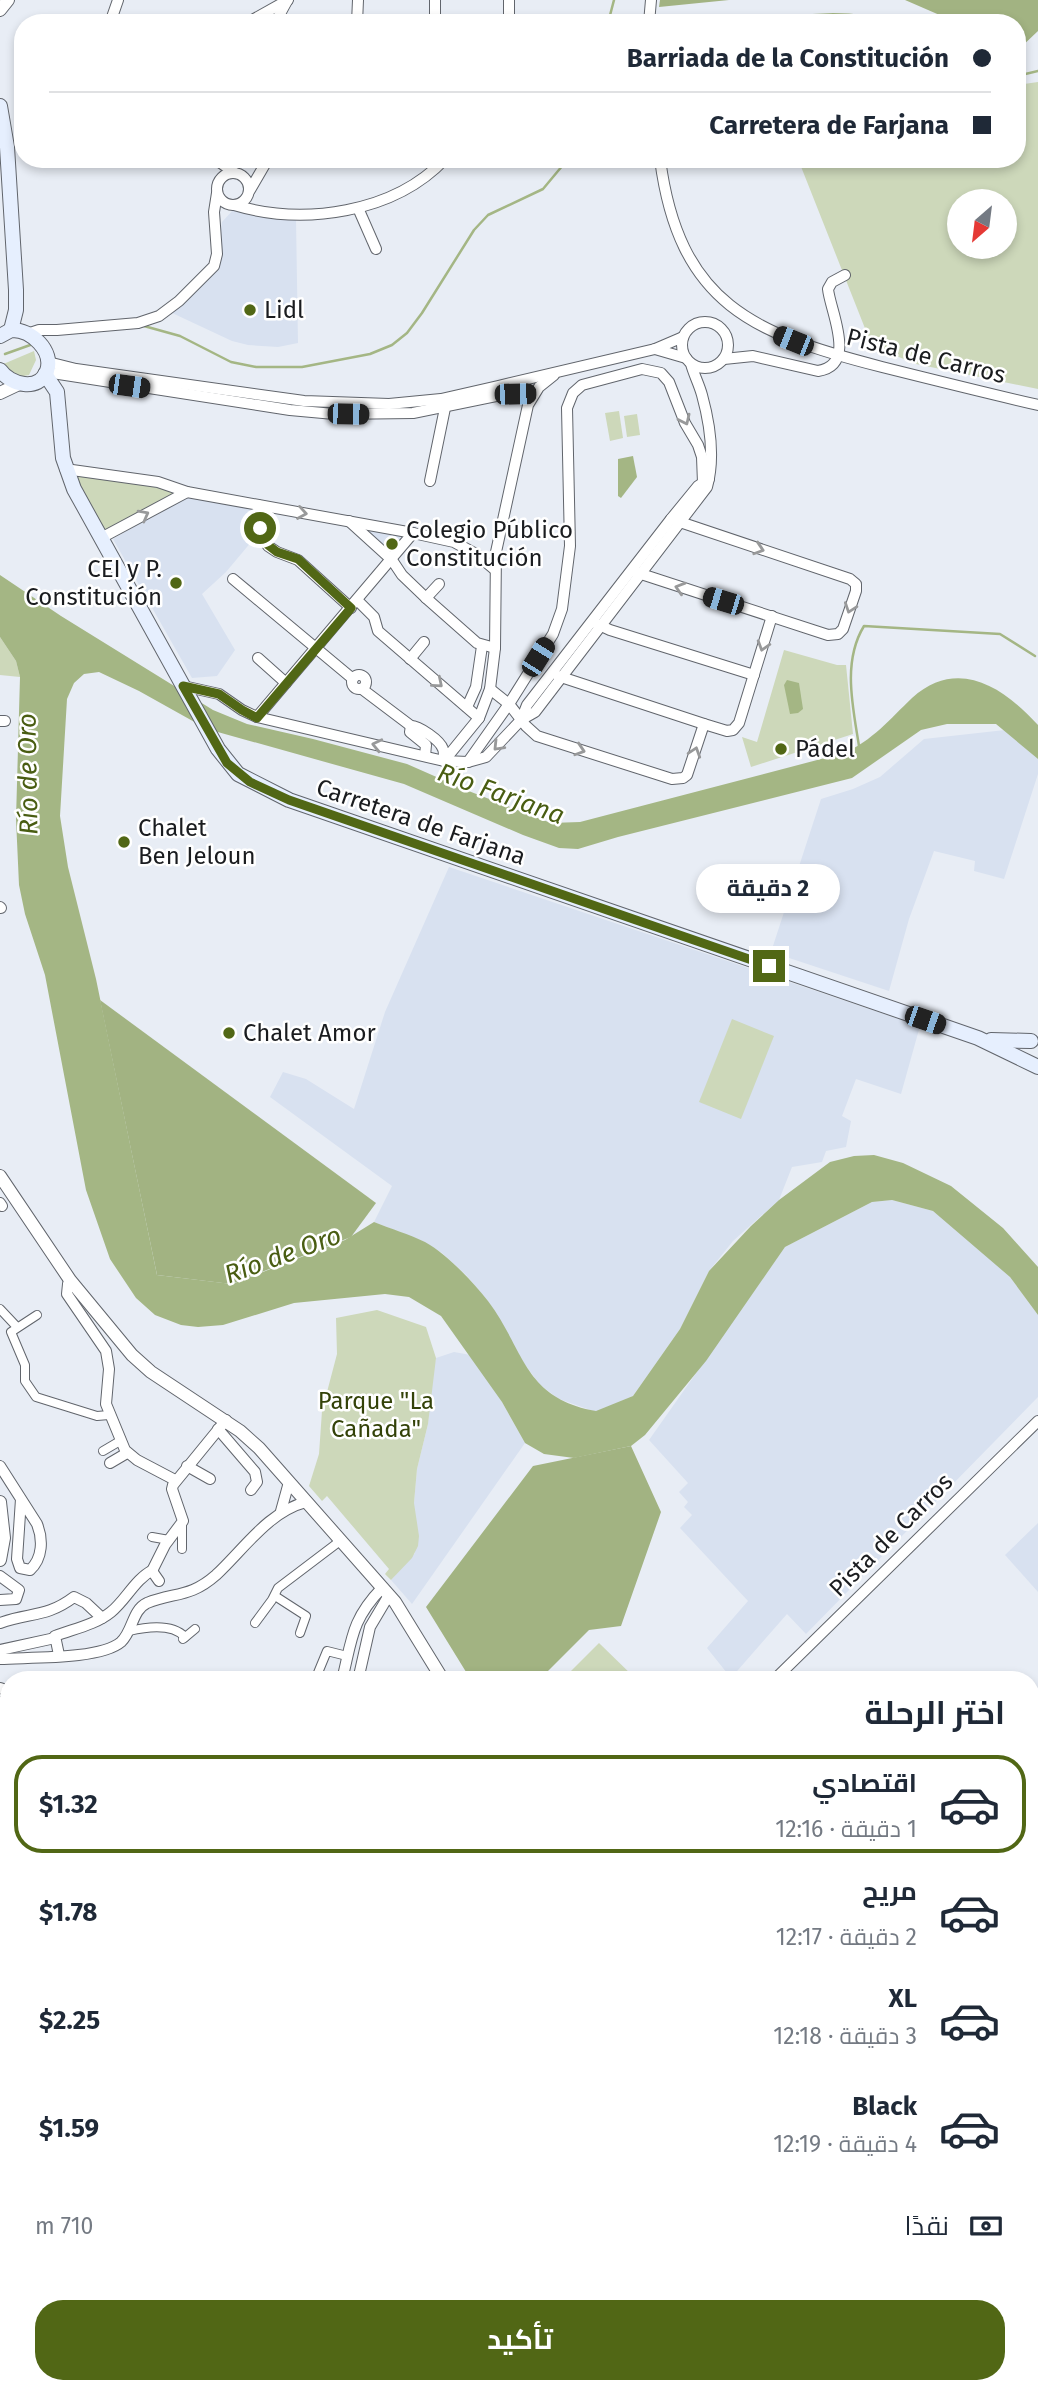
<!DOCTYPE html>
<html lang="ar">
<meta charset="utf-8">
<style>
body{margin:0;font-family:"Fira Sans",Cairo,sans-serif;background:#f2f2f3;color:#1f2937;direction:rtl;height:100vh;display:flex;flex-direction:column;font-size:26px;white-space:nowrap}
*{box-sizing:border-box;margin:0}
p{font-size:23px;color:#747a83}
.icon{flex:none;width:38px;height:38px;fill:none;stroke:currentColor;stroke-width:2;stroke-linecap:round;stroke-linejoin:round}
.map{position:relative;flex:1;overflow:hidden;direction:ltr}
.sheet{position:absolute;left:0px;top:1671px;width:1040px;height:723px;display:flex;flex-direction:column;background:#fff;border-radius:28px 28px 0 0;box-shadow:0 4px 10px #0003;direction:rtl}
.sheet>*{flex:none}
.top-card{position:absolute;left:14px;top:14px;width:1012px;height:154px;border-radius:28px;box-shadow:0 4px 10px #0003;direction:rtl;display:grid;align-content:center;height:154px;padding:0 35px;background:#fff}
.needle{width:46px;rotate:208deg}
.tools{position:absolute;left:947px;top:189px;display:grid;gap:14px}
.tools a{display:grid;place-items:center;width:70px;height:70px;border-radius:50%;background:#fff;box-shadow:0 4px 10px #0003;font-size:35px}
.end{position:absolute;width:32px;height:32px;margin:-16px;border:9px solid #516715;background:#fff;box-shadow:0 0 0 4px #fff}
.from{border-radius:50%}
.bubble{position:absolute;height:49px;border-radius:24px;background:#fff;box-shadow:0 4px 10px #0003;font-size:23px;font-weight:700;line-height:49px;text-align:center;direction:rtl}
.car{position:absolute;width:21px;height:42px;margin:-21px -10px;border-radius:9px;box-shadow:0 0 5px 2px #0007;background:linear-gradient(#222 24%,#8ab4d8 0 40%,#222 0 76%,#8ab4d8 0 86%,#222 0)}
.top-card b{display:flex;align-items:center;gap:24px;height:66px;font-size:26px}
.top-card b+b{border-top:2px solid #e0e1e3}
.top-card i{width:18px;height:18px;background:#1f2937}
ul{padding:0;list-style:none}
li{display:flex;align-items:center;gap:21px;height:98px;margin:0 14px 10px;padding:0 21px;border:4px solid transparent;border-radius:28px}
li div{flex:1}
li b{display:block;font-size:26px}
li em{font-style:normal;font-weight:700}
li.on{border-color:#516715}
li>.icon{width:63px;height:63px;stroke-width:1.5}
h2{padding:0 35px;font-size:32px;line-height:84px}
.pay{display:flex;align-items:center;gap:18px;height:77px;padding:0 35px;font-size:26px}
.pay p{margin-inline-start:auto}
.action{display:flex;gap:14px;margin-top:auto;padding:14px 35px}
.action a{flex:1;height:80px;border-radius:28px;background:#516715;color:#fff;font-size:28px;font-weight:700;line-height:80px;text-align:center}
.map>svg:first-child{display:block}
.built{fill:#d8e1f0}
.green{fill:#cdd8ba;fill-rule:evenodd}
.forest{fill:#a2b382}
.water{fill:#a4b684}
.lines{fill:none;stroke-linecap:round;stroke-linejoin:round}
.stream{stroke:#a4b684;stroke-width:2.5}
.pedestrian-casing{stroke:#61656c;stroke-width:10}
.minor-casing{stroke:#61656c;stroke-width:12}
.tertiary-casing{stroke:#61656c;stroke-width:14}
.secondary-casing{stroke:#61656c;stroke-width:16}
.pedestrian{stroke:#fff;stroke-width:8}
.minor{stroke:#fff;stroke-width:10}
.tertiary{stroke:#fff;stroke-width:12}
.secondary{stroke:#e6effe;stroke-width:14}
.oneway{stroke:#98999a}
.route{stroke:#516715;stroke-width:9}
.poi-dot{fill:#516715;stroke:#fff;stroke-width:2.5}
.labels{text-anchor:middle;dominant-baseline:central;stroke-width:5;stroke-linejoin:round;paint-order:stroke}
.poi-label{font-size:24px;fill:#1a1c1f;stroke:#fff;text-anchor:start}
.street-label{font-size:24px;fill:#1a1c1f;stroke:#fff}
.park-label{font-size:24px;fill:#334208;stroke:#fff}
.water-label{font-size:26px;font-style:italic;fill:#495d12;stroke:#fff}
</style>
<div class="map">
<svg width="1038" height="2393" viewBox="0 0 1038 2393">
<rect width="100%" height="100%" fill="#e8edf5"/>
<!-- built -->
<g class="built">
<path d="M234,209L259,215L296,219L298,343L278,347L248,345L232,341L170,312L217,259L222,222Z"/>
<path d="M187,496L258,510L257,535L226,572L202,594L235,650L217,676L192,678L113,539Z"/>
<path d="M359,524L409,535L393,554Z"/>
<path d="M1005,730L1038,759V774L1004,879L974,871L975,861L934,851L909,919L889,991L771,952L821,799L853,789L880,777L924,739Z"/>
<path d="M449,867L920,1026L901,1094L856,1079L842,1116L851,1121L846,1147L826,1151L822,1162L792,1167L779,1200L733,1241L709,1271L680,1329L633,1396L596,1412L559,1399L540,1385L521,1359L488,1301L466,1275L442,1253L422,1241L374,1222L392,1186L270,1097L283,1072L306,1079L354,1109L385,1012Z"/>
<path d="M892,1200L933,1211L996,1258L1038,1315V1397L806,1634L787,1614L731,1678L707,1648L748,1601L680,1528L692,1515L684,1507L688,1502L679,1492L688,1483L649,1440L785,1247L872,1202Z"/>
<path d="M454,1352L476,1356L525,1443L412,1604L391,1580L415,1553L414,1503L417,1469L428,1424L432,1375L436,1358Z"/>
<path d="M1038,1523V1592L1005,1555Z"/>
<path d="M1038,1951V2163L1031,2173V1961Z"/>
</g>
<!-- green -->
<g class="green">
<path d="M1038,82V389L916,364L872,346L798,159H1017V85ZM959,201H1004V247H959Z"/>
<path d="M34,351L36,360L29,375L18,377L1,365Z"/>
<path d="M619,411L623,438L610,441L605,413Z"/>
<path d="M637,414L640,435L627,437L624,416Z"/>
<path d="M68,468L177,492L102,532Z"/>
<path d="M0,637L16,661L20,677L0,675Z"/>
<path d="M784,650L837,665H846L853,734L751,767L742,737L757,742Z"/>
<path d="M732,1019L774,1036L741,1119L699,1102Z"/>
<path d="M377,1310L426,1327L436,1358L428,1424L417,1469L414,1503L419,1536L418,1546L412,1558L391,1580L385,1574L389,1569L327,1496L322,1501L309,1486L319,1454L322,1411L337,1354L336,1318Z"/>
<path d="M599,1643L637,1680H562Z"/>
</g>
<!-- forest -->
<g class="forest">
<path d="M660,0H729L659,7Z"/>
<path d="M905,0H1038V31L1019,49L1017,48V23H958Z"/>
<path d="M100,1000L376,1203L351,1237L231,1284L157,1275Z"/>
<path d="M631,1446L661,1512L621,1626L589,1630L539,1680H471L426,1607L533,1466Z"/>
<path d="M496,2385H527L529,2393H497Z"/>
</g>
<!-- water -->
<g class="water">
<path d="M633,456L637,477L621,498L618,496V459Z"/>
<path d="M0,575L61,616L213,710L247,724L313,739L407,764L466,790L551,823L580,822L844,753C872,741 890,719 912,698C958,657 1003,687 1038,725V759L996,724H947L921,730L852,778L618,837L578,849L559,848L523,835L404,784L207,729L139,691L99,672L84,674L74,683L67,699L60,816L68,867L96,979L157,1275L232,1284L345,1240L374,1222C391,1229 409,1234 425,1242C447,1254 472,1281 488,1301C525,1350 523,1398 596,1411L633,1396L680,1329L709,1271L751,1226L779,1200L830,1162L854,1156L874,1155L903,1163L951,1186L1003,1228L1038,1267V1315L1010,1277L933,1211L892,1200L872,1202L785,1247L706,1361L645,1435L631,1446L574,1458L544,1454L525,1443L502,1402L441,1316L409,1297L385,1294L294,1303L223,1325L198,1327L181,1325L155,1315L136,1298L110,1259L86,1190L45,975L25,914L19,885L16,819L20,677L16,661L0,637Z"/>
<path d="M787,680L799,683L803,709L798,713L790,714L784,685Z"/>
</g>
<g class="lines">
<!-- stream -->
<g class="stream">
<path d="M608,23L614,0"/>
<path d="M771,23C801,13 856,10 886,23"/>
<path d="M1017,76L1038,71"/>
<path d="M144,326L180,336L231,362L256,367H302L370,354L392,345L407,333L422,313L474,230L488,215L543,189L568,159"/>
<path d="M5,354L33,344"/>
<path d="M859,746C853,707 842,662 864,626L1000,634L1035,656"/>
<path d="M1031,2382H1038"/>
<path d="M554,2385L556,2393"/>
<path d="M888,2385L906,2393"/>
<path d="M957,2393L982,2385"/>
</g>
<!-- pedestrian casing -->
<g class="pedestrian-casing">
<g id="pedestrian">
<path d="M0,1309L17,1327"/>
<path d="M37,1315L11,1332L25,1365V1381L36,1397L97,1416L109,1415"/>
<path d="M103,1451L120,1441"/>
<path d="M182,1524V1549"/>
<path d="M152,1537L169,1540"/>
<path d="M275,1596L306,1616L300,1633"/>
<path d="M255,1623L272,1600L278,1588L340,1541"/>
<path d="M129,1631C146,1627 172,1623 185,1637"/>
<path d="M183,1639L195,1629"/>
<path d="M315,1680L327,1651L347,1656"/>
</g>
</g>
<!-- minor casing -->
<g class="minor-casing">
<g id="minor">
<path d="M509,0V23"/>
<path d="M110,23L118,0"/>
<path d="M247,23L288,0"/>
<path d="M275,23L287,1"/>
<path d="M357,23L358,0"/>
<path d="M435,23V0"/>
<path d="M649,23L651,0"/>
<path d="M215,159L235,173"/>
<path d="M660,159C679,304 753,334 882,367C934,380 986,393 1038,405"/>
<circle cx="233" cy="189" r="16"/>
<path d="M250,190L268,159"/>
<path d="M234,205C304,226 394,213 445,159"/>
<path d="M358,208L376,249"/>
<circle cx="705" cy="345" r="23"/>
<path d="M30,333L39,330H57L138,323L159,316L179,301L214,266L217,254L214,212L217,193"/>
<path d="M655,349L686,358"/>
<path d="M724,359L753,356L818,371C858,365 830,311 828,289L832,282L845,275"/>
<path d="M48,362L76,369L304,401L389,404L441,399L498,386L655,349L683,337"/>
<path d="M46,372L290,410L334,414L413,413L496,396L534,394"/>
<path d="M65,469L158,482L187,492L413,533L454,542L476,554L494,569"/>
<path d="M430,481L445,408"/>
<path d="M258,505L261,534L268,546L277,552L298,560L351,608"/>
<path d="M349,521L392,560L402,575L426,598L477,643L495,648"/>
<path d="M101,538L187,492"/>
<path d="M632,571L828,635L838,634L843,629L856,591V584L850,579L671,519"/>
<path d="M233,579L353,679"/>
<path d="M426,598L439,584"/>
<path d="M357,600L374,617L378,631L479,718"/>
<path d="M597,624L610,630L754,675"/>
<path d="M258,658L286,683"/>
<path d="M410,659L424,642"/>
<circle cx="359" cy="682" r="7"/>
<path d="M558,676L704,724L727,731L733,730L739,723L772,616"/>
<path d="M183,686L219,694L242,710L257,717L444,761L468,762L486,757L521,720L527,705L671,519L698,486L709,479"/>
<path d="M362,689L411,726"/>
<path d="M490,689L509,704L526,726L537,736L672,779L683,778L687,775L704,724"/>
<path d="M467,707L476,687L482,646"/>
<path d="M257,717L413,533"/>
<path d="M521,720L535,712L707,487C715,458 710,424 702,395C699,384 694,375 691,364"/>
<path d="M0,721H5"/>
<path d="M425,756L426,745L410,732L411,726C419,726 440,740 443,749C444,751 444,758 444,761"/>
<path d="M444,761L479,718L490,689L495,648L496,552L528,405L539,387L554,375"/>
<path d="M468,762L509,704L553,634L562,609L570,546L567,408L573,393L582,385L642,369L661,373L669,382L685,423L698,445L702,457L703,483"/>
<path d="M0,907L1,908"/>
<path d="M0,1203L2,1206"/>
<path d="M70,1280L68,1284L67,1294L106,1351L109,1369L106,1404L125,1450L137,1460L175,1480"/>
<path d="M218,1429L255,1472L257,1482L251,1490"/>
<path d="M110,1463L127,1453"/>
<path d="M0,1466L37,1524C43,1539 43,1558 30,1570L20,1568L17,1559L21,1499"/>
<path d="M187,1466L210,1479"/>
<path d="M281,1511L289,1482"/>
<path d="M0,1576L19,1590L16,1599L0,1600"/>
<path d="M159,1581L152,1571L165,1545L183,1521L172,1489L173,1485L226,1420"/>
<path d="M0,1623C30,1612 46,1618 74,1597L86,1603L102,1618"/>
<path d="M0,1650L55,1638"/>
<path d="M59,1655L55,1636C73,1629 95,1625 111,1612C126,1600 135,1579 153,1570"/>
<path d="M0,1659C28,1657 100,1660 121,1642C133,1631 132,1610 147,1603C174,1592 190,1598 216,1575C244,1549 268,1512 306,1502"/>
<path d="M342,1680C352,1640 351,1620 382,1588"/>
<path d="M358,1680L370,1627L389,1595"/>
<path d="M774,1680L1038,1421"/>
<path d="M0,1688L9,1691"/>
<path d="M0,1758L9,1763"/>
<path d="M0,1813L9,1818"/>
<path d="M0,1885L9,1870"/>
<path d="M0,1924L9,1929"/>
<path d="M0,1978L9,1963"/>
<path d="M0,2111L9,2104"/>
<path d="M0,2169L9,2164"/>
<path d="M1031,2331L1038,2321"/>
<path d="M931,2385L938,2393"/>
<path d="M617,2393L619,2385"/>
</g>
</g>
<!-- tertiary casing -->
<g class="tertiary-casing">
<g id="tertiary">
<path d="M0,10L8,0"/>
<path d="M0,393L19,384"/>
<path d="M0,1176L70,1280L132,1355L151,1372L240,1431L259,1448L395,1602L443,1680"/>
<path d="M0,1502L4,1538L0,1560"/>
<path d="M0,1703L9,1706"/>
<path d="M0,2055L9,2047"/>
<path d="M0,2235L9,2233"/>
</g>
</g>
<!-- secondary casing -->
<g class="secondary-casing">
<g id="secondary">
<path d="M0,106L7,147L16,290V310L11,330"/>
<path d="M0,336L11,330C31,329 54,351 47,371C39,392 10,385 0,370"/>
<path d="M45,374L57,392L63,458L74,489L218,749L238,774L289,800L978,1038L1038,1067"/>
<path d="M991,1040L1031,1041"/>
<path d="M1031,2199L1038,2189"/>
<path d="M782,2393L791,2385"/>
</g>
</g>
<!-- pedestrian -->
<use href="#pedestrian" class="pedestrian"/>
<!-- minor -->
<use href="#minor" class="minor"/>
<!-- tertiary -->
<use href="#tertiary" class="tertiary"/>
<!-- secondary -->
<use href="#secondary" class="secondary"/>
</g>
<!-- one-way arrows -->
<defs><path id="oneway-chevron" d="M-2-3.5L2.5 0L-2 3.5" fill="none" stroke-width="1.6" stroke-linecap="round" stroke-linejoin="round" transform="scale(1.75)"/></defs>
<g class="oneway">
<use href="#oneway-chevron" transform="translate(685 420) rotate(65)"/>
<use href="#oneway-chevron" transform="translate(302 513) rotate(10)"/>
<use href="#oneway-chevron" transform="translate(144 515) rotate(-28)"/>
<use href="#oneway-chevron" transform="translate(759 549) rotate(18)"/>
<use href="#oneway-chevron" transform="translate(680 588) rotate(-163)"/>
<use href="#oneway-chevron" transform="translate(850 608) rotate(109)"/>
<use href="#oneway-chevron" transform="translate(763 646) rotate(107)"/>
<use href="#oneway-chevron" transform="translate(438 683) rotate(40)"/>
<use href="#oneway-chevron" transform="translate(377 745) rotate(-167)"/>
<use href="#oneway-chevron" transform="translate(498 746) rotate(134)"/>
<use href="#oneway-chevron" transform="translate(580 750) rotate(18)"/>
<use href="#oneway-chevron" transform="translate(695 752) rotate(-72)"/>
</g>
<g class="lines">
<!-- route -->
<path class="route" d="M260,528L268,545L277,552L298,559L351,608L257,718L242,710L219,694L183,686L227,763L250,782L289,800L769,966"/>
</g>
<!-- markers -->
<g class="poi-dot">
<circle cx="250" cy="310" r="7"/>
<circle cx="392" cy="544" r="7"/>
<circle cx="176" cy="583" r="7"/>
<circle cx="781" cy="749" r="7"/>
<circle cx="124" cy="842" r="7"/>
<circle cx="229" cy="1033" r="7"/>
</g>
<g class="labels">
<!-- poi labels -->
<g class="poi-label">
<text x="264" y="310">Lidl</text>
<text x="406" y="530">Colegio Público<tspan x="406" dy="28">Constitución</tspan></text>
<text x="162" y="569" text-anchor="end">CEI y P.<tspan x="162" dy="28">Constitución</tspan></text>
<text x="795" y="749">Pádel</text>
<text x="138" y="828">Chalet<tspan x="138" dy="28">Ben Jeloun</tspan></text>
<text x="243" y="1033">Chalet Amor</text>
</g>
<!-- street labels -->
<g class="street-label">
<text transform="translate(926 356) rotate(14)">Pista de Carros</text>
<text transform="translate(421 822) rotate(19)">Carretera de Farjana</text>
<text transform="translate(891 1535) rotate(-45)">Pista de Carros</text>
</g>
<!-- park labels -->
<g class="park-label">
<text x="376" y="1401">Parque "La<tspan x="376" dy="28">Cañada"</tspan></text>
</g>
<!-- water labels -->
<g class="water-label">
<text transform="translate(28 774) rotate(-91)">Río de Oro</text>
<text transform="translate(501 794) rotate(20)">Río Farjana</text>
<text transform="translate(283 1255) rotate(-20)">Río de Oro</text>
</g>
</g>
</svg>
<div class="tools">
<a><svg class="needle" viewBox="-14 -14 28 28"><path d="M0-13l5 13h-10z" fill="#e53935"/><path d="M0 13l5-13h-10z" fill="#747a83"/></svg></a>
</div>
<i class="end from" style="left:260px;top:528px"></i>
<i class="end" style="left:769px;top:966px"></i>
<div class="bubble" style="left:696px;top:864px;width:144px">2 دقيقة</div>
<i class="car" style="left:793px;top:341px;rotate:292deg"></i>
<i class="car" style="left:129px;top:386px;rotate:98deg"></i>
<i class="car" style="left:515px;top:394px;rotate:89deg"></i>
<i class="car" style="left:348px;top:414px;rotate:91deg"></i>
<i class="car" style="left:723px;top:601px;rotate:287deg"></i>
<i class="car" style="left:538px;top:657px;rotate:32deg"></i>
<i class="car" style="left:925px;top:1020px;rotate:109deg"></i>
<div class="top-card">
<b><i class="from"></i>Barriada de la Constitución</b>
<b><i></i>Carretera de Farjana</b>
</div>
<section class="sheet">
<h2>اختر الرحلة</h2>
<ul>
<li class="on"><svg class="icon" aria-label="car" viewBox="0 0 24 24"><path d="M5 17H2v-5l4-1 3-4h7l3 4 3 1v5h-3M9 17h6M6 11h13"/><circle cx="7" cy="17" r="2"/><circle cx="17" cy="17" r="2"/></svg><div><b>اقتصادي</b><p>1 دقيقة · 12:16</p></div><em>$1.32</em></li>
<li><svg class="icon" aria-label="car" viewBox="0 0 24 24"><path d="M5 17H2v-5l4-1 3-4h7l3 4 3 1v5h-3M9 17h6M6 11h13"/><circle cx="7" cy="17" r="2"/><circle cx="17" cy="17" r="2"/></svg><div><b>مريح</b><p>2 دقيقة · 12:17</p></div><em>$1.78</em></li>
<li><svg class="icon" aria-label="car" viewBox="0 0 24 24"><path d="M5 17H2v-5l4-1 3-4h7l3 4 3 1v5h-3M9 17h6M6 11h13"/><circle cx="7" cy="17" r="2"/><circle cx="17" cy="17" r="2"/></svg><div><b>XL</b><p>3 دقيقة · 12:18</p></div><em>$2.25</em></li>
<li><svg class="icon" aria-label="car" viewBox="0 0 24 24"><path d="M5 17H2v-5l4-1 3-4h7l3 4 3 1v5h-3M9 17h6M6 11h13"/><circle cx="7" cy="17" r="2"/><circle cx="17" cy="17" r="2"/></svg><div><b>Black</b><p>4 دقيقة · 12:19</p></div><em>$1.59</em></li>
</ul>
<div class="pay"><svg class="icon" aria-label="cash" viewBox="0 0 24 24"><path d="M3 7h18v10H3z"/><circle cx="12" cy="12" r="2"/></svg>نقدًا<p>710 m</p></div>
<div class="action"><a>تأكيد</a></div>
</section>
</div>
